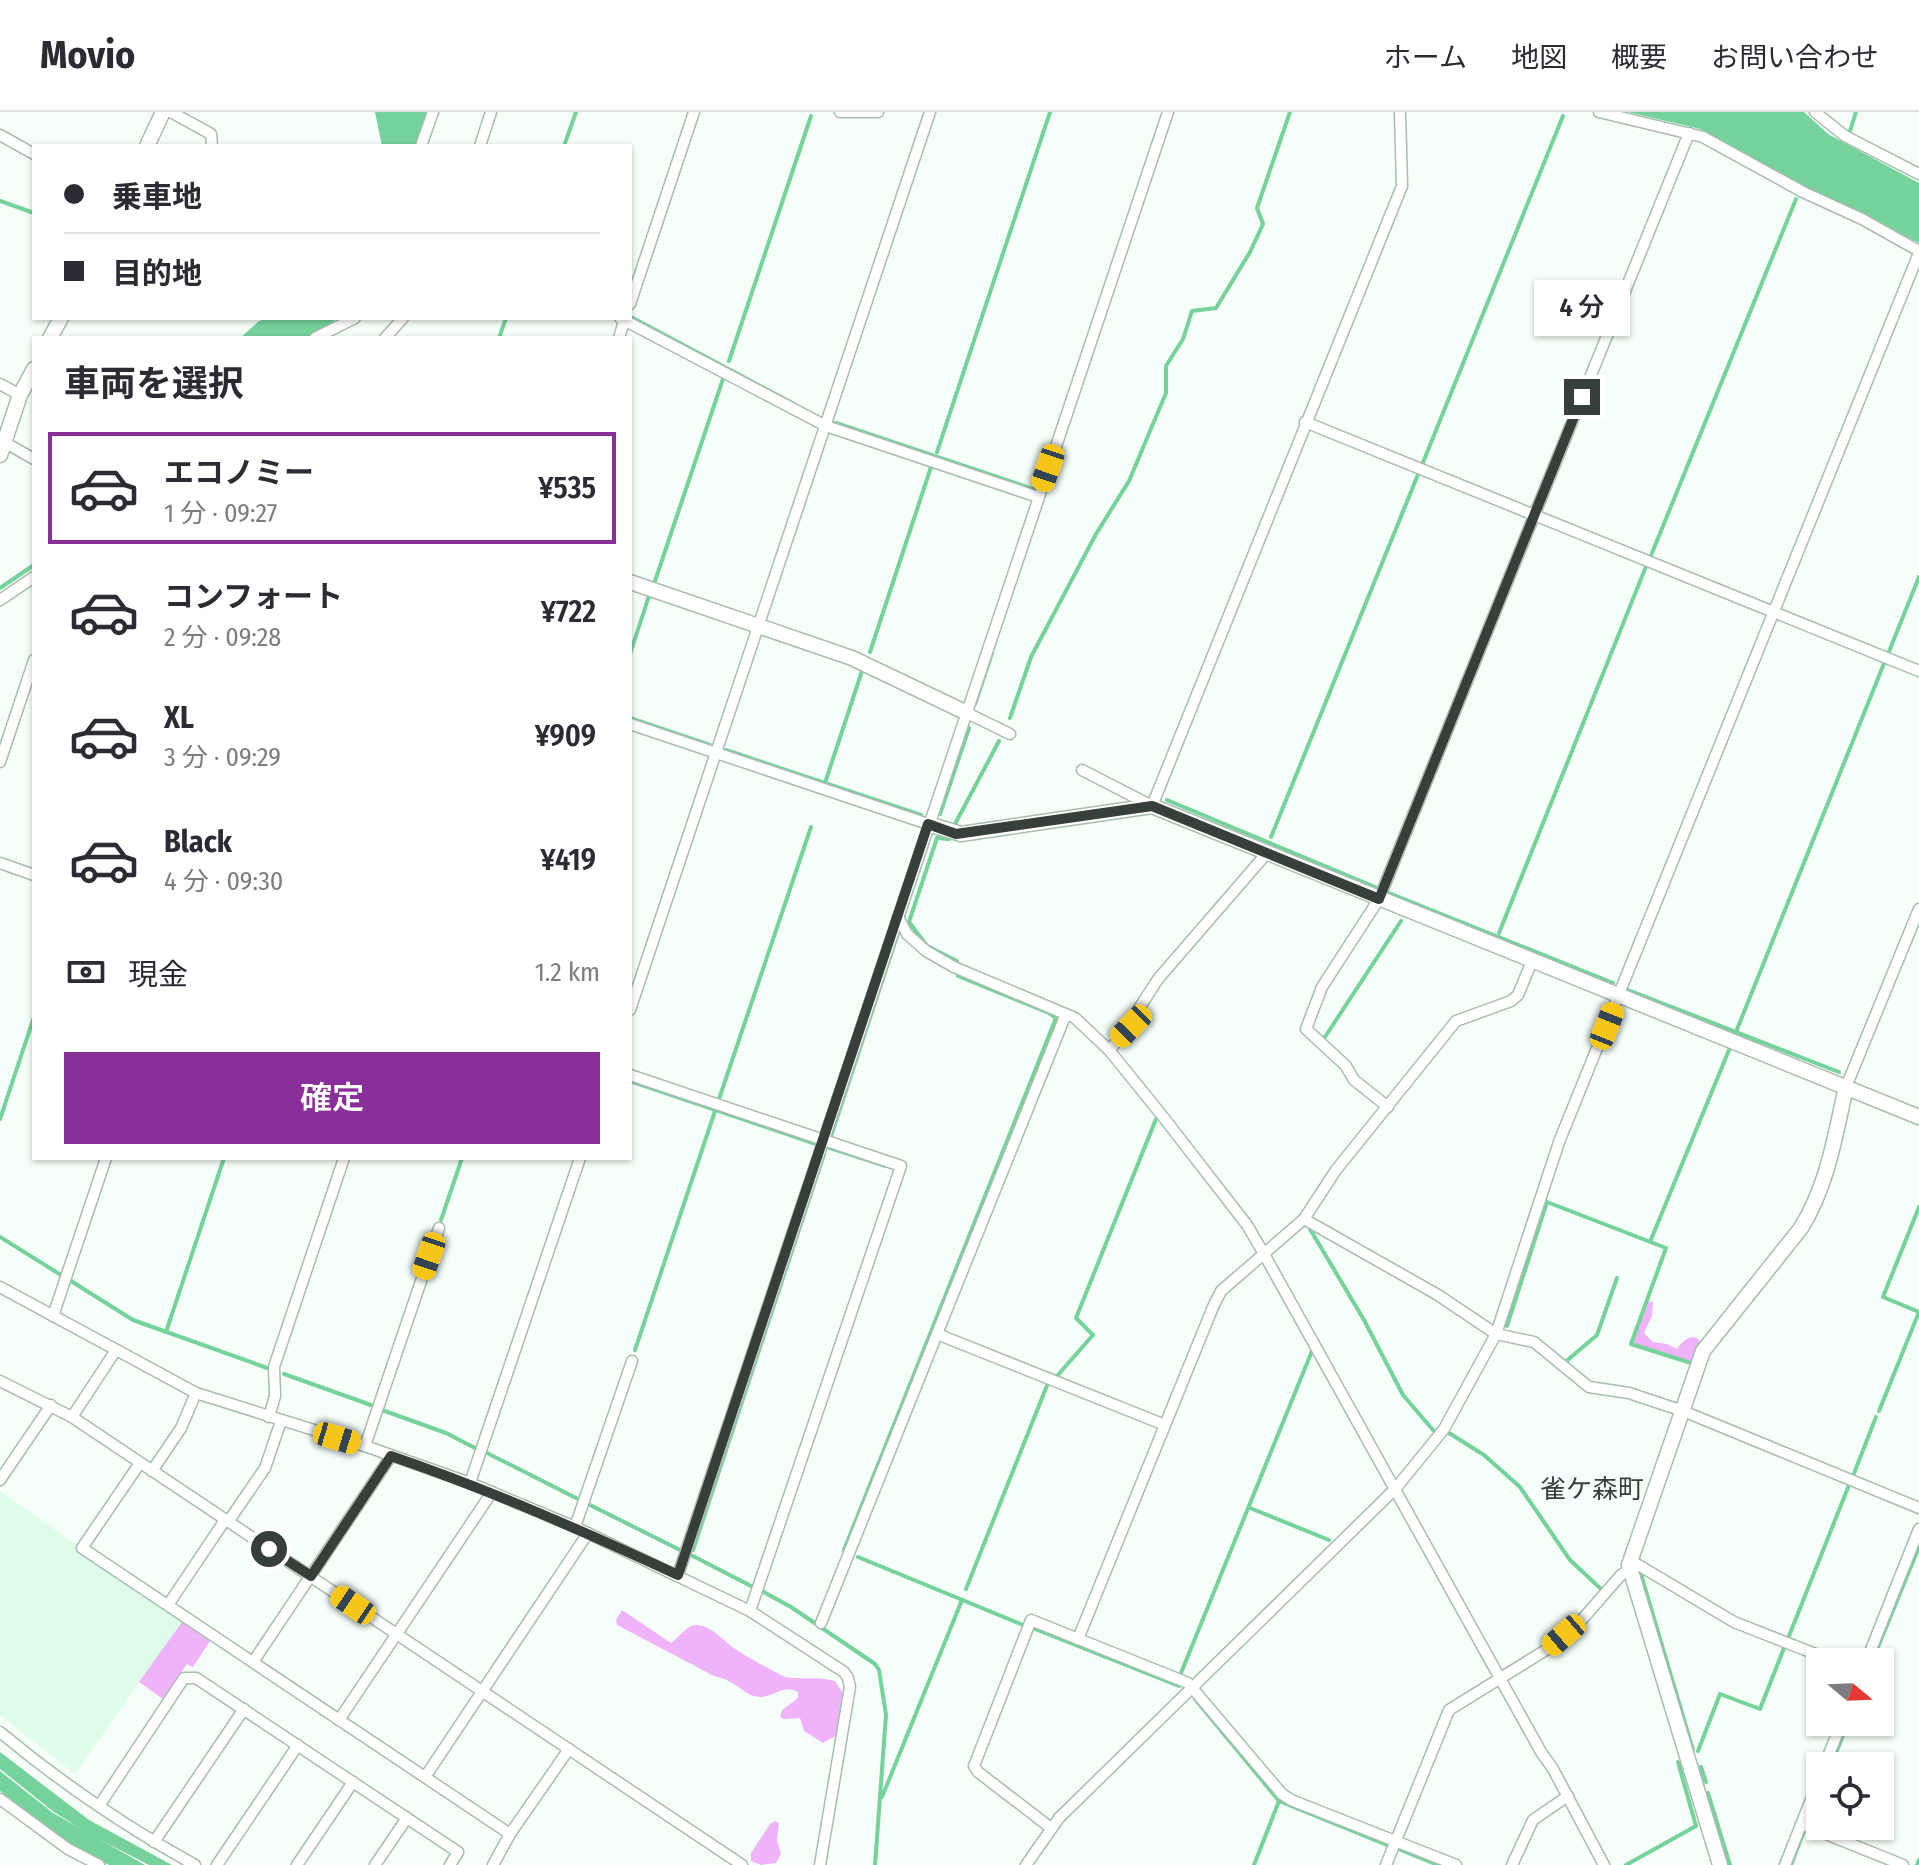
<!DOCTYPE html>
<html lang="ja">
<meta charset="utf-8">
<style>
body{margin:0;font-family:"Fira Sans Condensed","Noto Sans JP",sans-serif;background:#f7f7f7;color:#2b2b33;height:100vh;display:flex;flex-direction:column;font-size:30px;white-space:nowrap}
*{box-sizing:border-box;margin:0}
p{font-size:26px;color:#7c7c81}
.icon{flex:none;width:44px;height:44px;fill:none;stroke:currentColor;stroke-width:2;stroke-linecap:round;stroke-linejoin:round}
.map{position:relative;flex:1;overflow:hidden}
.sheet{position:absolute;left:32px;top:224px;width:600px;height:824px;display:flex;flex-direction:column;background:#fff;border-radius:0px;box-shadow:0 2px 6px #0004}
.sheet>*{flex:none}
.top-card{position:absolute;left:32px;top:32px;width:600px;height:176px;border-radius:0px;box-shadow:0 2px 6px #0004;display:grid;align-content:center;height:176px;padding:0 32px;background:#fff}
.needle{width:52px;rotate:109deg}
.controls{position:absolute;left:1806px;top:1536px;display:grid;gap:16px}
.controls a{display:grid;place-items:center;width:88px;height:88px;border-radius:0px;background:#fff;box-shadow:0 2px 6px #0004;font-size:40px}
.end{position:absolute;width:36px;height:36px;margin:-18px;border:10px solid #363f39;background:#fff;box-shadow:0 0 0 4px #fff}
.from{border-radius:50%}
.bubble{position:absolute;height:56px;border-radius:0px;background:#fff;box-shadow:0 2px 6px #0004;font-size:26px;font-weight:600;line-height:56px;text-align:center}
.car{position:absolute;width:24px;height:48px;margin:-24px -12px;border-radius:10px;box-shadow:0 0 6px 2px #0007;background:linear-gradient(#f5c518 24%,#345 0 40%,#f5c518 0 76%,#345 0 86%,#f5c518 0)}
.top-card b{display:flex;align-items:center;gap:28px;height:76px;font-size:30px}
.top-card b+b{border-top:2px solid #e1e1e2}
.top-card i{width:20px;height:20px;background:#2b2b33}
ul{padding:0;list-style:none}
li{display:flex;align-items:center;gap:24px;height:112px;margin:0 16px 12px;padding:0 16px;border:4px solid transparent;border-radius:0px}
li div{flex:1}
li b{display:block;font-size:30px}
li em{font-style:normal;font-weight:600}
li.selected{border-color:#8a2f9a}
li>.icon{width:72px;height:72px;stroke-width:1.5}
h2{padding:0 32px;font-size:36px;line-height:96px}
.pay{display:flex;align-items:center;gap:20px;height:88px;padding:0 32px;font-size:30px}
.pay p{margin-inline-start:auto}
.primary-button{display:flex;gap:16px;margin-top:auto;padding:16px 32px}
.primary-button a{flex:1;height:92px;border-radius:0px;background:#8a2f9a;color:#fff;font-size:32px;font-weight:600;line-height:92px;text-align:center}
header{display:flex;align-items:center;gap:48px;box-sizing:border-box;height:112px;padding:0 40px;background:#fff;border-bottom:2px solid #e1e1e2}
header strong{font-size:38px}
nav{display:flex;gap:44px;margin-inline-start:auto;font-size:28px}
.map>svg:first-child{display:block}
.built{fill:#defce8}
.green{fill:#efb3fa}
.water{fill:#75d29b}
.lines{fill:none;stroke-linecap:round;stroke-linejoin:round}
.stream{stroke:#75d29b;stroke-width:4}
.street-casing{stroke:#a7bdae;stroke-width:13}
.secondary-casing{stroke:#a7bdae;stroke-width:17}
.street{stroke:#fff;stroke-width:10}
.secondary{stroke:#fff;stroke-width:14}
.route{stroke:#363f39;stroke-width:10}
.labels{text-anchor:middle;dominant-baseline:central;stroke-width:8;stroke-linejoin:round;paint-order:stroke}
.quarter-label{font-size:26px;fill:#363f39;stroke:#f5fef8}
</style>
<header>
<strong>Movio</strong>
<nav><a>ホーム</a><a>地図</a><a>概要</a><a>お問い合わせ</a></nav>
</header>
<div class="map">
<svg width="1919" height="1753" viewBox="0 0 1919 1753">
<rect width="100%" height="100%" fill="#f5fef8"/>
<!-- built -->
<path class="built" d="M0,1379L183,1508L75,1662L0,1603Z"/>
<!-- green -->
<g class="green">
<path d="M1649,1189L1653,1190L1652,1204L1644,1221L1653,1230L1667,1232L1677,1237C1682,1230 1688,1223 1697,1226L1700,1230L1693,1250L1633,1231Z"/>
<path d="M622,1498L671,1531C679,1526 686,1514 695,1513C708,1512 723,1527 732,1535C734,1537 782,1565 786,1565C802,1568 817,1564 835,1569L844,1583L837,1623L823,1631L804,1619L800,1606L783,1607L780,1604L782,1598L798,1586V1580C784,1572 775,1584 761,1585C748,1585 742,1576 732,1571C727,1567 720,1566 714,1564L617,1513L616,1508Z"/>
<path d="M182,1510L210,1529L193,1555L187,1552L163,1587L139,1570Z"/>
<path d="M775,1709L779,1711L777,1728L781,1742L776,1751L761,1753L751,1749V1741L770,1712Z"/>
</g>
<!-- water -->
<g class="water">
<path d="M375,0H428L417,34H382Z"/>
<path d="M1628,0H1804L1828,22L1919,71V131L1803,74L1700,17Z"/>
<path d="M270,206H339L306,226H240L259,209Z"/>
<path d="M0,1640L89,1708L172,1753H149L89,1722L54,1700L0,1657Z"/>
<path d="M0,1659L53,1701L145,1753H109L71,1732L0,1679Z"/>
</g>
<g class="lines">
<!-- stream -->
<g class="stream">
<path d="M1850,19L1856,0"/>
<path d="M564,34L576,0"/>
<path d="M0,89L34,101"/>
<path d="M631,205L794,292"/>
<path d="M499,226L506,206"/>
<path d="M729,249L811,4"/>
<path d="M836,311L1036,378"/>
<path d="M937,340L1050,0"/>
<path d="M1422,353L1563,4"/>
<path d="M1650,446L1796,87"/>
<path d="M655,469L723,267"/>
<path d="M0,476L34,453"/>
<path d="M870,540L931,355"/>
<path d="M630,542L649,484"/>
<path d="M1888,542L1919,465"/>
<path d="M975,592L992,541"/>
<path d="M630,606L710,633"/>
<path d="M1010,606L1031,545L1096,422L1129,369L1166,281V254L1183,227L1192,199L1216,196L1250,140L1263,112L1257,96L1290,0"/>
<path d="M726,638L921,703"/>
<path d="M825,671L862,559"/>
<path d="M1167,688L1375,775"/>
<path d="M940,702L969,616"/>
<path d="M955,712L999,629"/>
<path d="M1271,725L1419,360"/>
<path d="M949,727L937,726L909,810L927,834L957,849"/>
<path d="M1389,781L1613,871"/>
<path d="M1499,821L1647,452"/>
<path d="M1628,878L1839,960"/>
<path d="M1736,920L1885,549"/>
<path d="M1323,928L1401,809"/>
<path d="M630,969L816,1032"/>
<path d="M719,987L811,715"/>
<path d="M0,1007L34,905"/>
<path d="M831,1024L898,821"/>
<path d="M827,1035L886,1054"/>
<path d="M441,1108L462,1046"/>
<path d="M1310,1117L1364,1208L1403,1283L1433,1318"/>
<path d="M0,1125L61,1163"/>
<path d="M1650,1130L1729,938"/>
<path d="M71,1169L133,1208L270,1257"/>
<path d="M1507,1214L1547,1090L1666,1136L1631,1232L1691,1251"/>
<path d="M166,1220L224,1046"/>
<path d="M635,1238L715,999"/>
<path d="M1563,1252L1597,1223L1617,1166"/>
<path d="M284,1262L371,1293"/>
<path d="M1057,1264L1093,1223L1076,1206L1156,1007"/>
<path d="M382,1298L446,1321L475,1336"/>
<path d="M1879,1299L1919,1200L1883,1185L1919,1095"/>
<path d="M1449,1321L1484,1343L1520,1375L1570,1448L1601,1477"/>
<path d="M487,1341L580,1388"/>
<path d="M1853,1364L1876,1305"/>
<path d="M590,1393L682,1439"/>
<path d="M1250,1396L1329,1428"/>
<path d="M693,1438L824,1042"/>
<path d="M844,1438L1056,906L1049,901L958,864"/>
<path d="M689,1442L753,1475"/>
<path d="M858,1445L1023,1513"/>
<path d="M1640,1459L1693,1638"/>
<path d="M966,1477L1048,1271"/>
<path d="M760,1478L791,1495L875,1552L879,1558L886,1603L875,1753"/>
<path d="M1035,1517L1179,1574"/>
<path d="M1789,1524L1849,1373"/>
<path d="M1878,1535L1919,1435"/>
<path d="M1872,1550L1876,1539"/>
<path d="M1181,1561L1312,1239"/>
<path d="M1195,1587L1279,1689L1387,1733"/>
<path d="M1698,1639L1720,1582L1760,1597L1784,1536"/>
<path d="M1831,1654L1848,1610"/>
<path d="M1701,1655L1706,1670"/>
<path d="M1708,1681L1730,1753"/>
<path d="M882,1685L962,1488"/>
<path d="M1808,1712L1820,1681"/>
<path d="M1396,1736L1438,1753"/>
<path d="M1254,1753L1279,1689"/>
<path d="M1626,1753L1696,1714L1678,1650"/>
<path d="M1791,1753L1804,1719"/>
<path d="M1917,1753L1919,1748"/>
</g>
<!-- street casing -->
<g class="street-casing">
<g id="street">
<path d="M171,0L211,22L212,34"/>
<path d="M840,0H878"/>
<path d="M1599,0L1703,25L1803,80L1862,107L1919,139"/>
<path d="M1815,0L1845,24L1919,62"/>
<path d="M0,23L34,42"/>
<path d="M421,34L433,0"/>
<path d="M480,34L491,0"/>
<path d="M630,192L694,0"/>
<path d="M620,206L826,314L1038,385"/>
<path d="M315,226L355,206"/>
<path d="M385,226L403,206"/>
<path d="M619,226L625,206"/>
<path d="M0,272L20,283"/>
<path d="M1305,310L1919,559"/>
<path d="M4,330L34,347"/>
<path d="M0,488L34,465"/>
<path d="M967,601L1010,622"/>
<path d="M630,612L928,712"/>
<path d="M0,650L34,548"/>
<path d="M1082,658L1152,694L1402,74L1400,0"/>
<path d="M0,751L34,763"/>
<path d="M898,805L907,822L926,839L954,855L1075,906L1109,938L1164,1006L1247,1113L1264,1142L1541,1640L1553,1657L1604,1753"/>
<path d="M630,898L930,0"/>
<path d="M1066,902L937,1222L1165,1313"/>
<path d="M1109,938L1131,914L1138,898L1158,867L1267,741"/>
<path d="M630,963L901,1054L750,1499"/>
<path d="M1846,975L1919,797"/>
<path d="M1388,995L1354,968L1346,954L1306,917L1322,875L1379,787L1689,21"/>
<path d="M1304,1107L1438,1183L1496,1222L1534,1230L1589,1275L1629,1281L1683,1299L1919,1396"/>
<path d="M0,1175L196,1281L365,1334L470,1371L575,1415L750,1499L844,1560L848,1566L850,1575L820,1753"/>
<path d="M53,1204L106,1046"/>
<path d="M0,1269L72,1305L742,1753"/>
<path d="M72,1305L116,1238"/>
<path d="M269,1305L275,1284L274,1255L344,1046"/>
<path d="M365,1334L439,1116"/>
<path d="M140,1351L82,1436L510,1722"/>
<path d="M152,1359L181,1316L196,1281"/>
<path d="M0,1368L51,1293"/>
<path d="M470,1371L580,1046"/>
<path d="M228,1410L265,1356L281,1309"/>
<path d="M575,1415L632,1249"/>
<path d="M1630,1448L1734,1510L1836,1550"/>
<path d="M678,1463L1168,0"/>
<path d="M168,1493L225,1408"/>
<path d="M821,1511L937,1222"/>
<path d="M1078,1527L1213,1195L1221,1179L1304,1107L1336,1058L1456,909L1511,889L1518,883L1532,849"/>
<path d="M253,1550L391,1344"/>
<path d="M1866,1550L1919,1417"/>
<path d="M339,1608L492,1380"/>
<path d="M0,1620C60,1670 126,1715 195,1753"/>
<path d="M1824,1654L1842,1610"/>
<path d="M425,1665L588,1421"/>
<path d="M0,1687L68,1737L99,1753"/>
<path d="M99,1694L184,1566H196L458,1740L450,1753"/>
<path d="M1801,1712L1903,1753"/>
<path d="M1051,1716L978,1660L974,1654L1031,1508L1188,1571L1282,1682L1291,1688L1456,1753"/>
<path d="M154,1730L244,1597"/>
<path d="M217,1753L298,1633"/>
<path d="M297,1753L353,1670"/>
<path d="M375,1753L407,1706"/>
<path d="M493,1753L510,1722L569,1637"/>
<path d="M1026,1753L1059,1706L1396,1376L1444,1317L1496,1222L1559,1030L1919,141"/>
<path d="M1386,1753L1449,1598L1549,1536L1580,1510L1621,1463L1629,1458"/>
<path d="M1512,1753L1533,1708L1568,1684"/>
<path d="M1785,1753L1820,1665"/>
</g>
</g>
<!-- secondary casing -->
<g class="secondary-casing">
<g id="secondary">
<path d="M147,34L163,0"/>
<path d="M50,226L61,206"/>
<path d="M0,343L20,283L34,257"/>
<path d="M630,470L852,546L967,601"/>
<path d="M928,712L961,722L1152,694L1919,1005"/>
<path d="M1720,1753L1629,1453L1703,1239L1801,1116C1828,1072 1835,1024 1846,975"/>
</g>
</g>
<!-- street -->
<use href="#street" class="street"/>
<!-- secondary -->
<use href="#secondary" class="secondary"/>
</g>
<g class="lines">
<!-- route -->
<path class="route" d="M269,1437L311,1464L391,1344C490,1378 583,1419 678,1463L928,712L956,722L1152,694L1379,787L1582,285"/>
</g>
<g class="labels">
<!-- quarter labels -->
<g class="quarter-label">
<text x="1592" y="1377">雀ケ森町</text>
</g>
</g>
</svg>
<div class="controls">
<a><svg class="needle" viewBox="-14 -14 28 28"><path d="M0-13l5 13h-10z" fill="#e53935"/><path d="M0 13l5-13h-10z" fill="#7c7c81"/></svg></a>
<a><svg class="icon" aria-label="locate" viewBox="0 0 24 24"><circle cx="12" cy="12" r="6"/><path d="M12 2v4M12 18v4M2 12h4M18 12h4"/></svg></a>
</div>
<i class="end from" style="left:269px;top:1437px"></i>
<i class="end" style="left:1582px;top:285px"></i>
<div class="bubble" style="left:1534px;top:168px;width:96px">4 分</div>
<i class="car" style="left:1048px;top:356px;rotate:199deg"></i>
<i class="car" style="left:1131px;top:914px;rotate:224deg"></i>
<i class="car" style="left:1607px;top:914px;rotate:22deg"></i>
<i class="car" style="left:429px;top:1144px;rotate:199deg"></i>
<i class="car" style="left:337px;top:1326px;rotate:107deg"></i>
<i class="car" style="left:353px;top:1493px;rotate:304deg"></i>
<i class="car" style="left:1564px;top:1523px;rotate:229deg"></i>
<div class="top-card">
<b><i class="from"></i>乗車地</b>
<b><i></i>目的地</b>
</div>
<section class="sheet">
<h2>車両を選択</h2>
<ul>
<li class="selected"><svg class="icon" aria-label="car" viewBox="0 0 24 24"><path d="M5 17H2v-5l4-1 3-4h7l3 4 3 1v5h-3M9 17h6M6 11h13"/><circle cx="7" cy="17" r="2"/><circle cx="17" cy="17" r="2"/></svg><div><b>エコノミー</b><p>1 分 · 09:27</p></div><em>¥535</em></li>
<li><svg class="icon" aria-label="car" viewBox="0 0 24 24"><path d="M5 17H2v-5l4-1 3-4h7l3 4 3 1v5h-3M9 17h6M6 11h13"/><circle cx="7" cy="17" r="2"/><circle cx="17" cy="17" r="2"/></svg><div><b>コンフォート</b><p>2 分 · 09:28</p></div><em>¥722</em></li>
<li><svg class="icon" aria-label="car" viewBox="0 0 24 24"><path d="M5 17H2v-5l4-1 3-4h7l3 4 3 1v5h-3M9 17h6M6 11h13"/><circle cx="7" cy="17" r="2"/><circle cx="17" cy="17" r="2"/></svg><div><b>XL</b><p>3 分 · 09:29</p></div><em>¥909</em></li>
<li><svg class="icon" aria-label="car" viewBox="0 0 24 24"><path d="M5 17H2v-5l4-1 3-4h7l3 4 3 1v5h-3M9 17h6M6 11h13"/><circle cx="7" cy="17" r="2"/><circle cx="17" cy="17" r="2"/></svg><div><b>Black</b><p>4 分 · 09:30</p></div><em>¥419</em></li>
</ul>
<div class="pay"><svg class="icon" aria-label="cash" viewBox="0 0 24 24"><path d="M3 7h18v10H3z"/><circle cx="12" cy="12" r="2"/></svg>現金<p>1.2 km</p></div>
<div class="primary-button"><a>確定</a></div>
</section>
</div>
